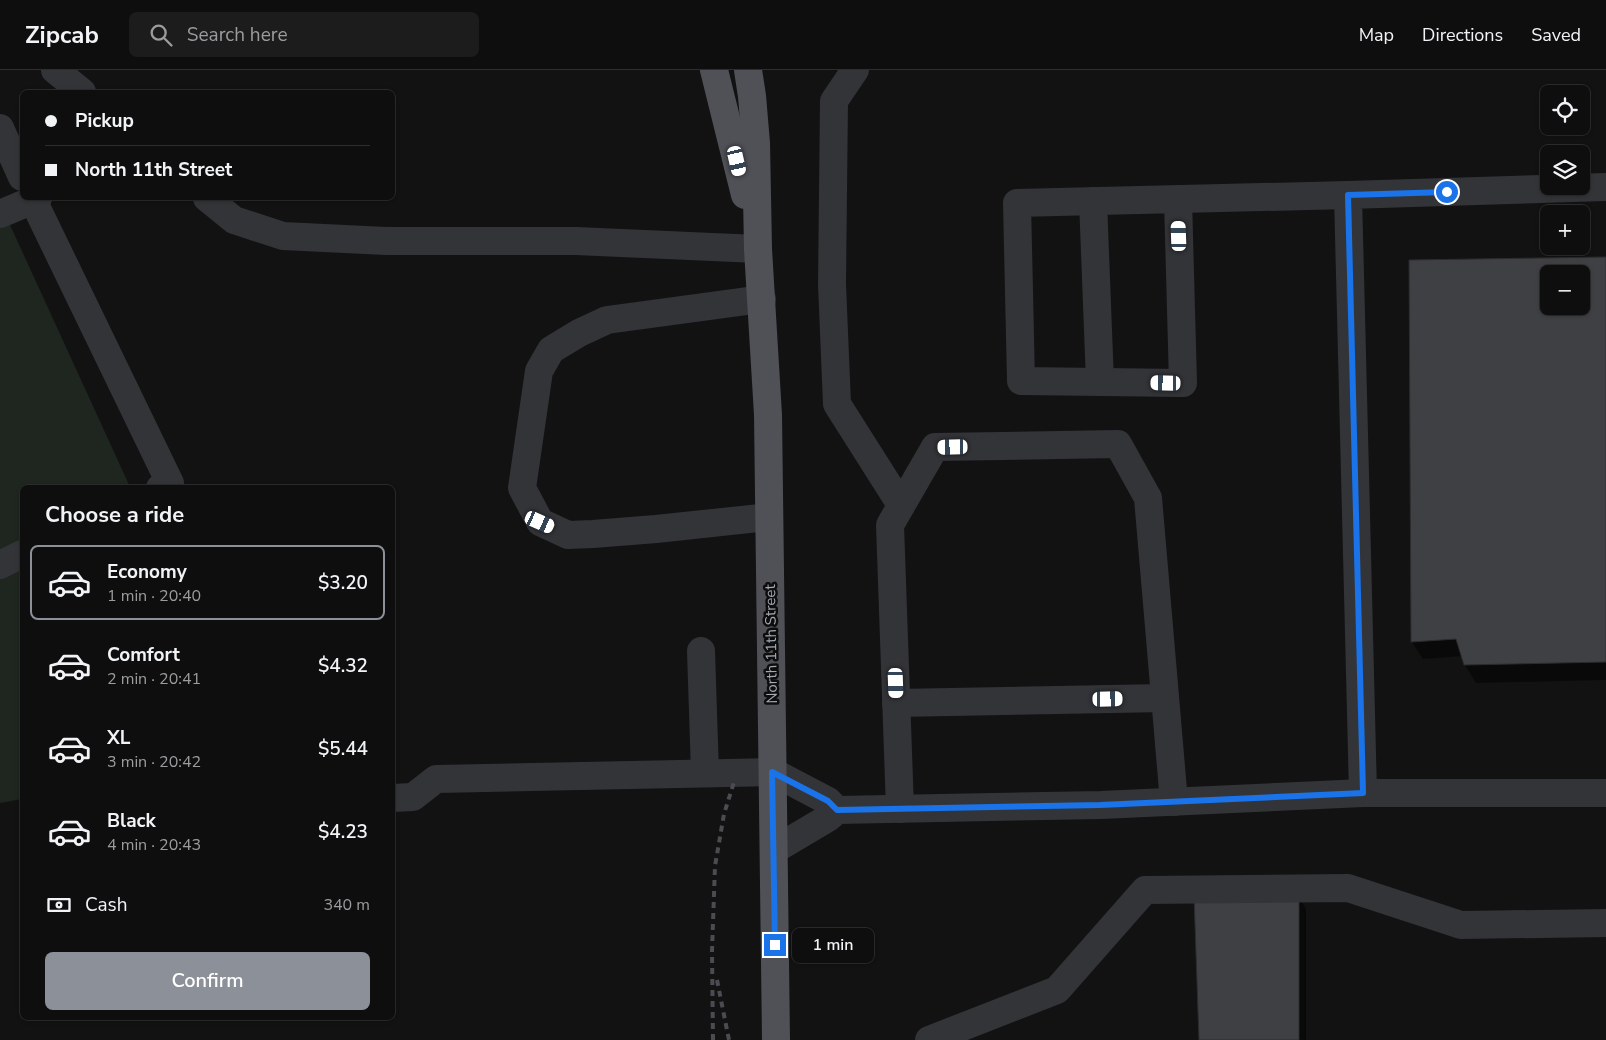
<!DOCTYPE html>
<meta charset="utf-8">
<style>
body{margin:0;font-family:"Nunito Sans",sans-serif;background:#1c1c1c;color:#f1f3f6;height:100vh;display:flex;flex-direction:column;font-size:19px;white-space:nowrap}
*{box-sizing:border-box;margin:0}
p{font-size:16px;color:#9b9c9e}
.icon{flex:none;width:28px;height:28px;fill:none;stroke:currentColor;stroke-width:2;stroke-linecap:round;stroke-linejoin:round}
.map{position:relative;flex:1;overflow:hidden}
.panel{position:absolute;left:20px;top:415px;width:375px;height:535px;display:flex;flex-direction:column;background:#0e0e0e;border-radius:8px;box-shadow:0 1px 4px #0004,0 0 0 1px #2e2e2e}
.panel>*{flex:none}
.guide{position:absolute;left:20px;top:20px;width:375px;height:110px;border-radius:8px;box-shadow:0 1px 4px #0004,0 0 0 1px #2e2e2e;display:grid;align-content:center;height:110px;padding:0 25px;background:#0e0e0e}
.tools{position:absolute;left:1540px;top:15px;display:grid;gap:10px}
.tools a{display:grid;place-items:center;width:50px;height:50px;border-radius:8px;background:#0e0e0e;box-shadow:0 1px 4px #0004,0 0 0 1px #2e2e2e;font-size:25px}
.end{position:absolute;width:22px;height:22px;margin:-11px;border:6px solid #1a73e8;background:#fff;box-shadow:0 0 0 2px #fff}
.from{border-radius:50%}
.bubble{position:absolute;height:35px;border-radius:8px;background:#0e0e0e;box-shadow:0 1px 4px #0004,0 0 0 1px #2e2e2e;font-size:16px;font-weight:600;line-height:35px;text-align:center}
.car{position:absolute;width:15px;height:30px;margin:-15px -8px;border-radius:6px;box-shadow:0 0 4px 1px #0007;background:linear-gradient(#fff 24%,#345 0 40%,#fff 0 76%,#345 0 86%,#fff 0)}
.guide b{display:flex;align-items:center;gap:18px;height:48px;font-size:19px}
.guide b+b{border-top:1px solid #2e2e2e}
.guide i{width:12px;height:12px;background:#f1f3f6}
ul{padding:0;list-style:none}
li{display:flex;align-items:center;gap:15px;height:75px;margin:0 10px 8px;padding:0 15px;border:2px solid transparent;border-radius:8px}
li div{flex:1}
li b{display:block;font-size:19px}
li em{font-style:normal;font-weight:600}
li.on{border-color:#8c9099}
li>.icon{width:45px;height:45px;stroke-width:1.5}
h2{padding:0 25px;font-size:22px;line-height:60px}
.pay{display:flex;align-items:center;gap:12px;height:55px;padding:0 25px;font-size:19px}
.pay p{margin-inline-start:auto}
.action{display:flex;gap:10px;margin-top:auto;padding:10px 25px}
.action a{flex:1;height:58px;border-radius:8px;background:#8c9099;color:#fff;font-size:20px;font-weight:600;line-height:58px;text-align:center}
header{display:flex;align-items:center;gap:30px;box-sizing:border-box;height:70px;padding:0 25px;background:#0e0e0e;border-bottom:1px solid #2e2e2e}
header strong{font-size:24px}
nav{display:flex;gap:28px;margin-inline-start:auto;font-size:18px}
.search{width:350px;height:45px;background:#1c1c1c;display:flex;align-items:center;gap:12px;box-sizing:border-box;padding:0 18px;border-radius:8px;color:#9b9c9e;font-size:19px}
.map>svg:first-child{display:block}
.green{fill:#1e261f}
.shadow{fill:#0007;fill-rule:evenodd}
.building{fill:#3e4043;stroke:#2c2c2f;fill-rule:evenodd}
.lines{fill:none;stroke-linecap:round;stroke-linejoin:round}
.minor{stroke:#333438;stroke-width:28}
.major{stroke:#4f5157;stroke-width:28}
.rail{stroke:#4a4c51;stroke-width:4;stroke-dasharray:6 5;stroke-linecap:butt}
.route{stroke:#1a73e8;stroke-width:6}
.labels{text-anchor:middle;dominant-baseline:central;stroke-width:5;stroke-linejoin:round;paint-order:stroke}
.street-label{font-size:15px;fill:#a4aab4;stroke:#0d0d0e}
</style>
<header>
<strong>Zipcab</strong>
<div class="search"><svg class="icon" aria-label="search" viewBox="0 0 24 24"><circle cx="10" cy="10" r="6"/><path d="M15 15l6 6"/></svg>Search here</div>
<nav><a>Map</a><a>Directions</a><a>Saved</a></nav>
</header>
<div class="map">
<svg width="1606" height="970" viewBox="0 0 1606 970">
<rect width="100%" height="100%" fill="#121213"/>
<!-- green -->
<path class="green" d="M0,133L130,417L22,418V729L0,733Z"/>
<!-- shadow -->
<g class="shadow">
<path d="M1606,188V610L1476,613L1465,595L1463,586L1423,589L1412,572L1410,191ZM1549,204H1581V236H1549Z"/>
<path d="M1298,826L1306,839V970H1200Z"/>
</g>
<!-- building -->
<g class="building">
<path d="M1606,187V592L1464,595L1456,569L1411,572L1409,190ZM1549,204H1581V236H1549Z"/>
<path d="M1194,825H1299V970H1199Z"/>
</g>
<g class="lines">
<!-- minor -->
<g class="minor">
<path d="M55,0L82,22"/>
<path d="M855,0L834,31L832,214L837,334L901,435"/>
<path d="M0,58L22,107"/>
<path d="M32,128L170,413L160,418"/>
<path d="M207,128L234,150L283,166L386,171H576L758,179"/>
<path d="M1178,129L1183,313L1021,311L1017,133L1348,125"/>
<path d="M1093,131L1100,312"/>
<path d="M0,144L38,128"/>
<path d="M762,229L607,250L579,263L551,280L539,301L522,418L540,452L568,465L593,464L656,459L769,447"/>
<path d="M0,495L22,484"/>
<path d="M701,581L705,703"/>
<path d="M896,633L1165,628"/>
<path d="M1363,723L1348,125L1606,117"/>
<path d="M392,728L413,727L436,709L773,702L828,731L837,740"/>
<path d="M900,739L890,455L935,377L1118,374L1148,428L1174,732"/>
<path d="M774,780L828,748L837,740L1101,735L1363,723H1606"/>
<path d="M929,970L1057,920L1145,820L1348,818L1461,855L1606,853"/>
</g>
<!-- major -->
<g class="major">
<path d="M714,0L745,125"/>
<path d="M748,0L752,26L756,73L758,179L768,345L776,970"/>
</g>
<!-- rail -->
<g class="rail">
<path d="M717,910L729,970"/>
<path d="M713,970L712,881L715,796L724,744L734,712"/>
</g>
</g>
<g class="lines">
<!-- route -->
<path class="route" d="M775,875L772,702L828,731L837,740L1100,735L1363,723L1348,125L1447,122"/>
</g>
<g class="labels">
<!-- street labels -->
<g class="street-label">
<text transform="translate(771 574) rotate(-91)">North 11th Street</text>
</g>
</g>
</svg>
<div class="tools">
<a><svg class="icon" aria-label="locate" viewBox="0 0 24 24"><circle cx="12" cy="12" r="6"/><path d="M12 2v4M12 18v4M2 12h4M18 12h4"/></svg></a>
<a><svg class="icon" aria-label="layers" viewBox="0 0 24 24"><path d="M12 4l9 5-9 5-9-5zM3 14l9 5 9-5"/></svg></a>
<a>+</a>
<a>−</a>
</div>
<i class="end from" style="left:1447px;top:122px"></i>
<i class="end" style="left:775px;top:875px"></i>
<div class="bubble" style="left:792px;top:858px;width:82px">1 min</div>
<i class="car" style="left:737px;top:91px;rotate:167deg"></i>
<i class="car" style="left:1179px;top:166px;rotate:358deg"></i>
<i class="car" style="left:1166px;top:313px;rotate:271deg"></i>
<i class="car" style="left:953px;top:377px;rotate:269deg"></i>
<i class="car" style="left:540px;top:452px;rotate:114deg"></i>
<i class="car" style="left:896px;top:613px;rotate:178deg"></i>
<i class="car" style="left:1108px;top:629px;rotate:89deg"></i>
<div class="guide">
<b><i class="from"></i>Pickup</b>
<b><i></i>North 11th Street</b>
</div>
<section class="panel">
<h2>Choose a ride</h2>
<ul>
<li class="on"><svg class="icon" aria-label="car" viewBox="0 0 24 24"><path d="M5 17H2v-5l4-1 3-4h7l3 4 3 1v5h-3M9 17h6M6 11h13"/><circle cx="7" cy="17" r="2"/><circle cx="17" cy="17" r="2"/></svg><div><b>Economy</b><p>1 min · 20:40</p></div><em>$3.20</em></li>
<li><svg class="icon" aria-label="car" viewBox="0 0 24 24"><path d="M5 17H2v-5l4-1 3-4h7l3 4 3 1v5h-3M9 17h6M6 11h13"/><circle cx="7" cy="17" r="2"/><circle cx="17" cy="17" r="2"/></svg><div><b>Comfort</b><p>2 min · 20:41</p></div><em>$4.32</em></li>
<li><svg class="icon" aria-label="car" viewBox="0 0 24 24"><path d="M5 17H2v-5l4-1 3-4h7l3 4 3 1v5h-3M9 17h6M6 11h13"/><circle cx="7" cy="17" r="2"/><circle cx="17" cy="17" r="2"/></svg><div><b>XL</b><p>3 min · 20:42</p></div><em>$5.44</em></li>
<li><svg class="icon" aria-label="car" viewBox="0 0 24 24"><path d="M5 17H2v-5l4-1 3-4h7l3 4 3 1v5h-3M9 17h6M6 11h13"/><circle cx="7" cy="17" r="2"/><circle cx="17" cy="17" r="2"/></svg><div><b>Black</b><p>4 min · 20:43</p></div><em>$4.23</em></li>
</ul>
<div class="pay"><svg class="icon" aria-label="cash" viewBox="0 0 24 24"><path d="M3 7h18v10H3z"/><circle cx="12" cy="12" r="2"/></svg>Cash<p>340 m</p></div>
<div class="action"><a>Confirm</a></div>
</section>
</div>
